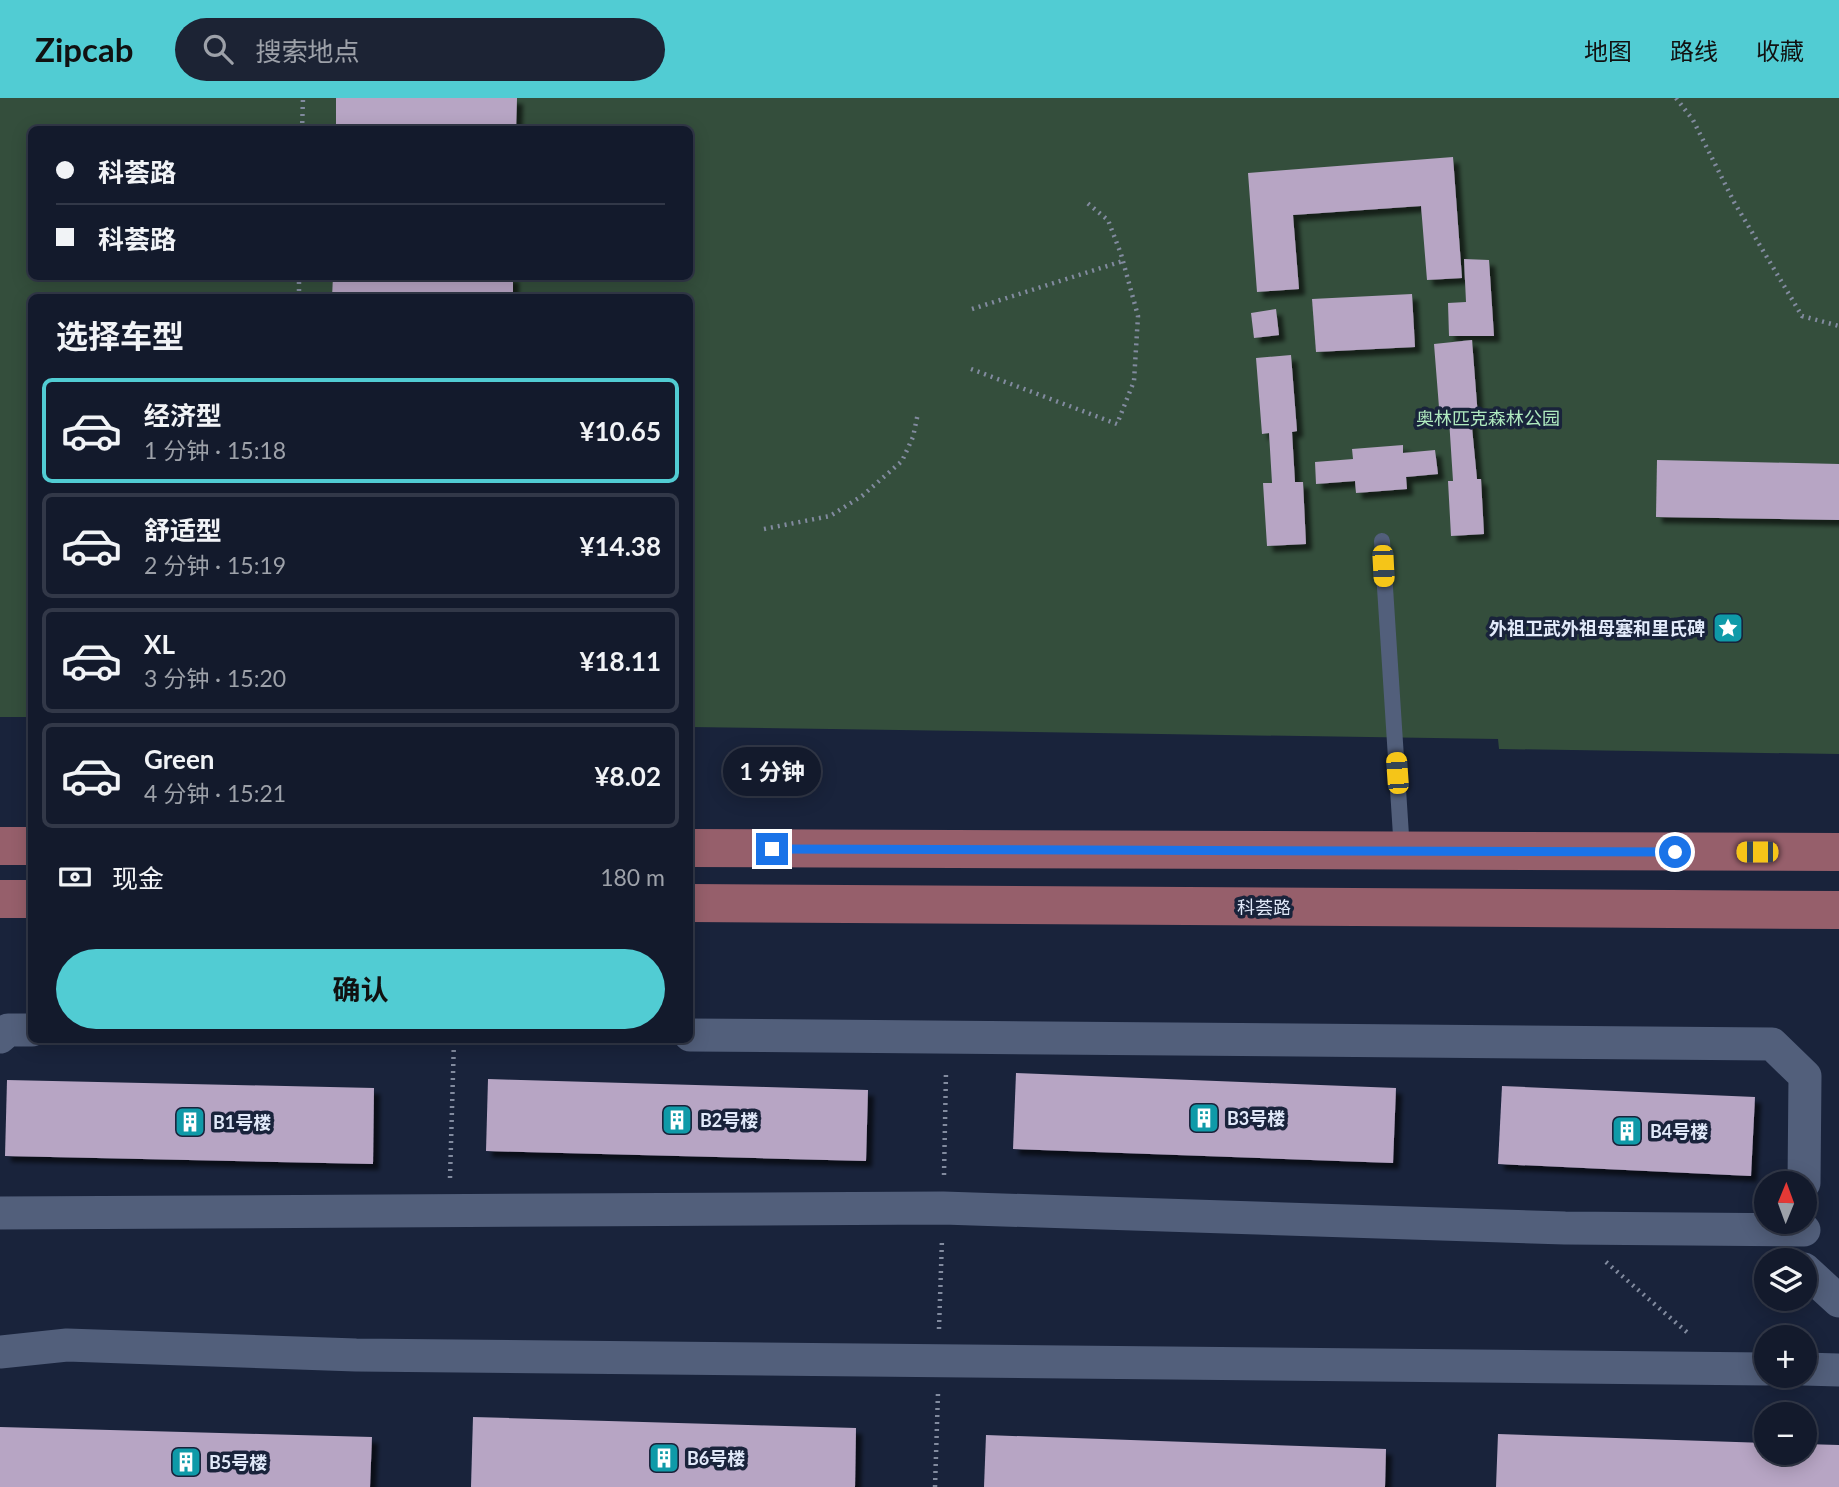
<!DOCTYPE html>
<html lang="zh">
<meta charset="utf-8">
<style>
body{margin:0;font-family:Lato,"Noto Sans SC",sans-serif;background:#1c2334;color:#f1f3f6;height:100vh;display:flex;flex-direction:column;font-size:26px;white-space:nowrap}
*{box-sizing:border-box;margin:0}
p{font-size:23px;color:#9da1a9}
.icon{flex:none;width:38px;height:38px;fill:none;stroke:currentColor;stroke-width:2;stroke-linecap:round;stroke-linejoin:round}
.map{position:relative;flex:1;overflow:hidden}
.details{position:absolute;left:28px;top:196px;width:665px;height:749px;display:flex;flex-direction:column;background:#131a2c;border-radius:10px;box-shadow:0 4px 18px #0003,0 0 0 2px #323848}
.details>*{flex:none}
.guide{position:absolute;left:28px;top:28px;width:665px;height:154px;border-radius:10px;box-shadow:0 4px 18px #0003,0 0 0 2px #323848;display:grid;align-content:center;height:154px;padding:0 28px;background:#131a2c}
.needle{width:46px;rotate:1deg}
.tools{position:absolute;left:1754px;top:1073px;display:grid;gap:14px}
.tools a{display:grid;place-items:center;width:63px;height:63px;border-radius:50%;background:#131a2c;box-shadow:0 4px 18px #0003,0 0 0 2px #323848;font-size:35px}
.end{position:absolute;width:32px;height:32px;margin:-16px;border:9px solid #1a73e8;background:#fff;box-shadow:0 0 0 4px #fff}
.from{border-radius:50%}
.bubble{position:absolute;height:49px;border-radius:24px;background:#131a2c;box-shadow:0 4px 18px #0003,0 0 0 2px #323848;font-size:23px;font-weight:700;line-height:49px;text-align:center}
.car{position:absolute;width:21px;height:42px;margin:-21px -10px;border-radius:9px;box-shadow:0 0 5px 2px #0007;background:linear-gradient(#f5c518 24%,#345 0 40%,#f5c518 0 76%,#345 0 86%,#f5c518 0)}
.guide b{display:flex;align-items:center;gap:24px;height:66px;font-size:26px}
.guide b+b{border-top:2px solid #323848}
.guide i{width:18px;height:18px;background:#f1f3f6}
ul{padding:0;list-style:none}
li{display:flex;align-items:center;gap:21px;height:105px;margin:0 14px 10px;padding:0 14px;border:4px solid #323848;border-radius:10px}
li div{flex:1}
li b{display:block;font-size:26px}
li em{font-style:normal;font-weight:700}
li.selected{border-color:#51ccd3}
li>.icon{width:63px;height:63px;stroke-width:1.5}
h2{padding:0 28px;font-size:32px;line-height:84px}
.pay{display:flex;align-items:center;gap:18px;height:77px;padding:0 28px;font-size:26px}
.pay p{margin-inline-start:auto}
.primary-button{display:flex;gap:14px;margin-top:auto;padding:14px 28px}
.primary-button a{flex:1;height:80px;border-radius:42px;background:#51ccd3;color:#111;font-size:28px;font-weight:700;line-height:80px;text-align:center}
header{display:flex;align-items:center;gap:42px;box-sizing:border-box;height:98px;padding:0 35px;background:#51ccd3;color:#111}
header strong{font-size:33px}
nav{display:flex;gap:38px;margin-inline-start:auto;font-size:24px}
.search{width:490px;height:63px;background:#1c2334;display:flex;align-items:center;gap:18px;box-sizing:border-box;padding:0 24px;border-radius:38px;color:#9da1a9;font-size:26px}
.map>svg:first-child{display:block}
.green{fill:#344e3c;fill-rule:evenodd}
.building{fill:#b7a5c4;filter:url(#shadow)}
.lines{fill:none;stroke-linecap:round;stroke-linejoin:round}
.path{stroke:#828b9f;stroke-width:4.5;stroke-dasharray:2 5;stroke-linecap:butt}
.lane{stroke:#525f7b;stroke-width:16}
.street{stroke:#525f7b;stroke-width:33}
.primary{stroke:#965f6b;stroke-width:38}
.route{stroke:#1a73e8;stroke-width:9}
.labels{text-anchor:middle;dominant-baseline:central;stroke-width:7;stroke-linejoin:round;paint-order:stroke}
.park-label{font-size:18px;fill:#afeabf;stroke:#19233b}
.poi-label{font-size:18px;font-weight:bold;fill:#e2eafa;stroke:#19233b;text-anchor:start}
.street-label{font-size:18px;fill:#e2eafa;stroke:#19233b}
</style>
<header>
<strong>Zipcab</strong>
<div class="search"><svg class="icon" aria-label="search" viewBox="0 0 24 24"><circle cx="10" cy="10" r="6"/><path d="M15 15l6 6"/></svg>搜索地点</div>
<nav><a>地图</a><a>路线</a><a>收藏</a></nav>
</header>
<div class="map">
<svg width="1839" height="1389" viewBox="0 0 1839 1389">
<defs>
<filter id="shadow"><feDropShadow dx="6" dy="6" stdDeviation="2" flood-color="#0009"/></filter>
</defs>
<rect width="100%" height="100%" fill="#19233b"/>
<!-- green -->
<path class="green" d="M0,0H1839V656L1499,651L1498,641L690,629V200H32L31,619H0ZM32,32H690V178H32Z"/>
<!-- building -->
<g class="building">
<path d="M336,0H517L516,32H336Z"/>
<path d="M1453,59L1462,180L1427,182L1421,108L1293,117L1299,191L1257,194L1248,75Z"/>
<path d="M1464,161L1489,162L1494,238H1449L1448,205L1466,204Z"/>
<path d="M333,178H513V200H332Z"/>
<path d="M1412,196L1415,249L1316,254L1312,201Z"/>
<path d="M1276,211L1279,237L1254,240L1251,215Z"/>
<path d="M1472,242L1478,319H1471L1477,381H1481L1484,436L1451,438L1448,383H1453L1449,321L1440,322L1434,246Z"/>
<path d="M1291,257L1297,333L1292,334L1295,384H1303L1306,446L1267,448L1263,385H1272L1269,335L1262,336L1256,260Z"/>
<path d="M1403,347V355L1435,352L1438,376L1406,379L1407,391L1356,395L1355,383L1316,386L1315,364L1353,361L1352,351Z"/>
<path d="M1657,362L1839,366V422L1656,419Z"/>
<path d="M1016,975L1396,990L1393,1065L1013,1051Z"/>
<path d="M488,981L868,992L866,1063L486,1053Z"/>
<path d="M7,982L374,990L373,1066L5,1058Z"/>
<path d="M1502,988L1755,999L1751,1078L1498,1066Z"/>
<path d="M473,1319L856,1330L855,1389H471Z"/>
<path d="M0,1329L372,1339L370,1389H0Z"/>
<path d="M1498,1336L1766,1345V1354H1804V1346L1839,1347V1389H1496Z"/>
<path d="M986,1337L1386,1351L1385,1389H984Z"/>
</g>
<g class="lines">
<!-- path -->
<g class="path">
<path d="M1676,0L1693,22L1734,104L1802,218L1839,228"/>
<path d="M302,32L303,0"/>
<path d="M299,200V178"/>
<path d="M972,211L1123,163"/>
<path d="M971,271L1117,326L1134,283L1138,218L1121,156L1108,122L1086,104"/>
<path d="M764,431L830,418L862,398L902,363L913,339L918,315"/>
<path d="M944,1077L946,974"/>
<path d="M450,1080L454,942"/>
<path d="M1606,1164L1689,1236"/>
<path d="M939,1231L942,1141"/>
<path d="M935,1389L938,1295"/>
</g>
<!-- lane -->
<path class="lane" d="M1382,443L1402,753"/>
<!-- street -->
<g class="street">
<path d="M690,937L1772,946L1805,978L1804,1085"/>
<path d="M0,939L8,932H32"/>
<path d="M0,1115L943,1110L1565,1130L1804,1132"/>
<path d="M1804,1171L1839,1203"/>
<path d="M0,1254L67,1247L356,1257L1766,1271"/>
<path d="M1804,1271L1839,1272"/>
</g>
<!-- primary -->
<g class="primary">
<path d="M0,748H32"/>
<path d="M690,750L1839,754"/>
<path d="M0,801H32"/>
<path d="M690,805L1839,812"/>
</g>
</g>
<g class="lines">
<!-- route -->
<path class="route" d="M772,751L1675,754"/>
</g>
<!-- icons -->
<defs>
<g id="sight-square" transform="scale(1.575)"><rect x="-9" y="-9" width="18" height="18" rx="4" fill="#0f9aa8" stroke="#19233b"/><path d="M0-6L1.8-2.2L6-1.7L2.9 1.2L3.7 5.4L0 3.3L-3.7 5.4L-2.9 1.2L-6-1.7L-1.8-2.2Z" fill="#fff"/></g>
<g id="building-square" transform="scale(1.575)"><rect x="-9" y="-9" width="18" height="18" rx="4" fill="#0f9aa8" stroke="#19233b"/><path d="M-4-6H4V6H1V3H-1V6H-4ZM-2.5-4.3h1.7v1.8h-1.7ZM.8-4.3h1.7v1.8H.8ZM-2.5-1h1.7V.8h-1.7ZM.8-1h1.7V.8H.8Z" fill="#fff"/></g>
</defs>
<g fill-rule="evenodd">
<use href="#sight-square" x="1728" y="530"/>
<use href="#building-square" x="1204" y="1020"/>
<use href="#building-square" x="677" y="1022"/>
<use href="#building-square" x="190" y="1024"/>
<use href="#building-square" x="1627" y="1033"/>
<use href="#building-square" x="664" y="1360"/>
<use href="#building-square" x="186" y="1364"/>
</g>
<g class="labels">
<!-- park labels -->
<g class="park-label">
<text x="1488" y="320">奥林匹克森林公园</text>
</g>
<!-- poi labels -->
<g class="poi-label">
<text x="1705" y="530" text-anchor="end">外祖卫武外祖母塞和里氏碑</text>
<text x="1227" y="1020">B3号楼</text>
<text x="700" y="1022">B2号楼</text>
<text x="213" y="1024">B1号楼</text>
<text x="1650" y="1033">B4号楼</text>
<text x="687" y="1360">B6号楼</text>
<text x="209" y="1364">B5号楼</text>
</g>
<!-- street labels -->
<g class="street-label">
<text x="1264" y="809">科荟路</text>
</g>
</g>
</svg>
<div class="tools">
<a><svg class="needle" viewBox="-14 -14 28 28"><path d="M0-13l5 13h-10z" fill="#e53935"/><path d="M0 13l5-13h-10z" fill="#9da1a9"/></svg></a>
<a><svg class="icon" aria-label="layers" viewBox="0 0 24 24"><path d="M12 4l9 5-9 5-9-5zM3 14l9 5 9-5"/></svg></a>
<a>+</a>
<a>−</a>
</div>
<i class="end from" style="left:1675px;top:754px"></i>
<i class="end" style="left:772px;top:751px"></i>
<div class="bubble" style="left:723px;top:649px;width:98px">1 分钟</div>
<i class="car" style="left:1383px;top:468px;rotate:177deg"></i>
<i class="car" style="left:1397px;top:675px;rotate:356deg"></i>
<i class="car" style="left:1757px;top:754px;rotate:270deg"></i>
<div class="guide">
<b><i class="from"></i>科荟路</b>
<b><i></i>科荟路</b>
</div>
<section class="details">
<h2>选择车型</h2>
<ul>
<li class="selected"><svg class="icon" aria-label="car" viewBox="0 0 24 24"><path d="M5 17H2v-5l4-1 3-4h7l3 4 3 1v5h-3M9 17h6M6 11h13"/><circle cx="7" cy="17" r="2"/><circle cx="17" cy="17" r="2"/></svg><div><b>经济型</b><p>1 分钟 · 15:18</p></div><em>¥10.65</em></li>
<li><svg class="icon" aria-label="car" viewBox="0 0 24 24"><path d="M5 17H2v-5l4-1 3-4h7l3 4 3 1v5h-3M9 17h6M6 11h13"/><circle cx="7" cy="17" r="2"/><circle cx="17" cy="17" r="2"/></svg><div><b>舒适型</b><p>2 分钟 · 15:19</p></div><em>¥14.38</em></li>
<li><svg class="icon" aria-label="car" viewBox="0 0 24 24"><path d="M5 17H2v-5l4-1 3-4h7l3 4 3 1v5h-3M9 17h6M6 11h13"/><circle cx="7" cy="17" r="2"/><circle cx="17" cy="17" r="2"/></svg><div><b>XL</b><p>3 分钟 · 15:20</p></div><em>¥18.11</em></li>
<li><svg class="icon" aria-label="car" viewBox="0 0 24 24"><path d="M5 17H2v-5l4-1 3-4h7l3 4 3 1v5h-3M9 17h6M6 11h13"/><circle cx="7" cy="17" r="2"/><circle cx="17" cy="17" r="2"/></svg><div><b>Green</b><p>4 分钟 · 15:21</p></div><em>¥8.02</em></li>
</ul>
<div class="pay"><svg class="icon" aria-label="cash" viewBox="0 0 24 24"><path d="M3 7h18v10H3z"/><circle cx="12" cy="12" r="2"/></svg>现金<p>180 m</p></div>
<div class="primary-button"><a>确认</a></div>
</section>
</div>
